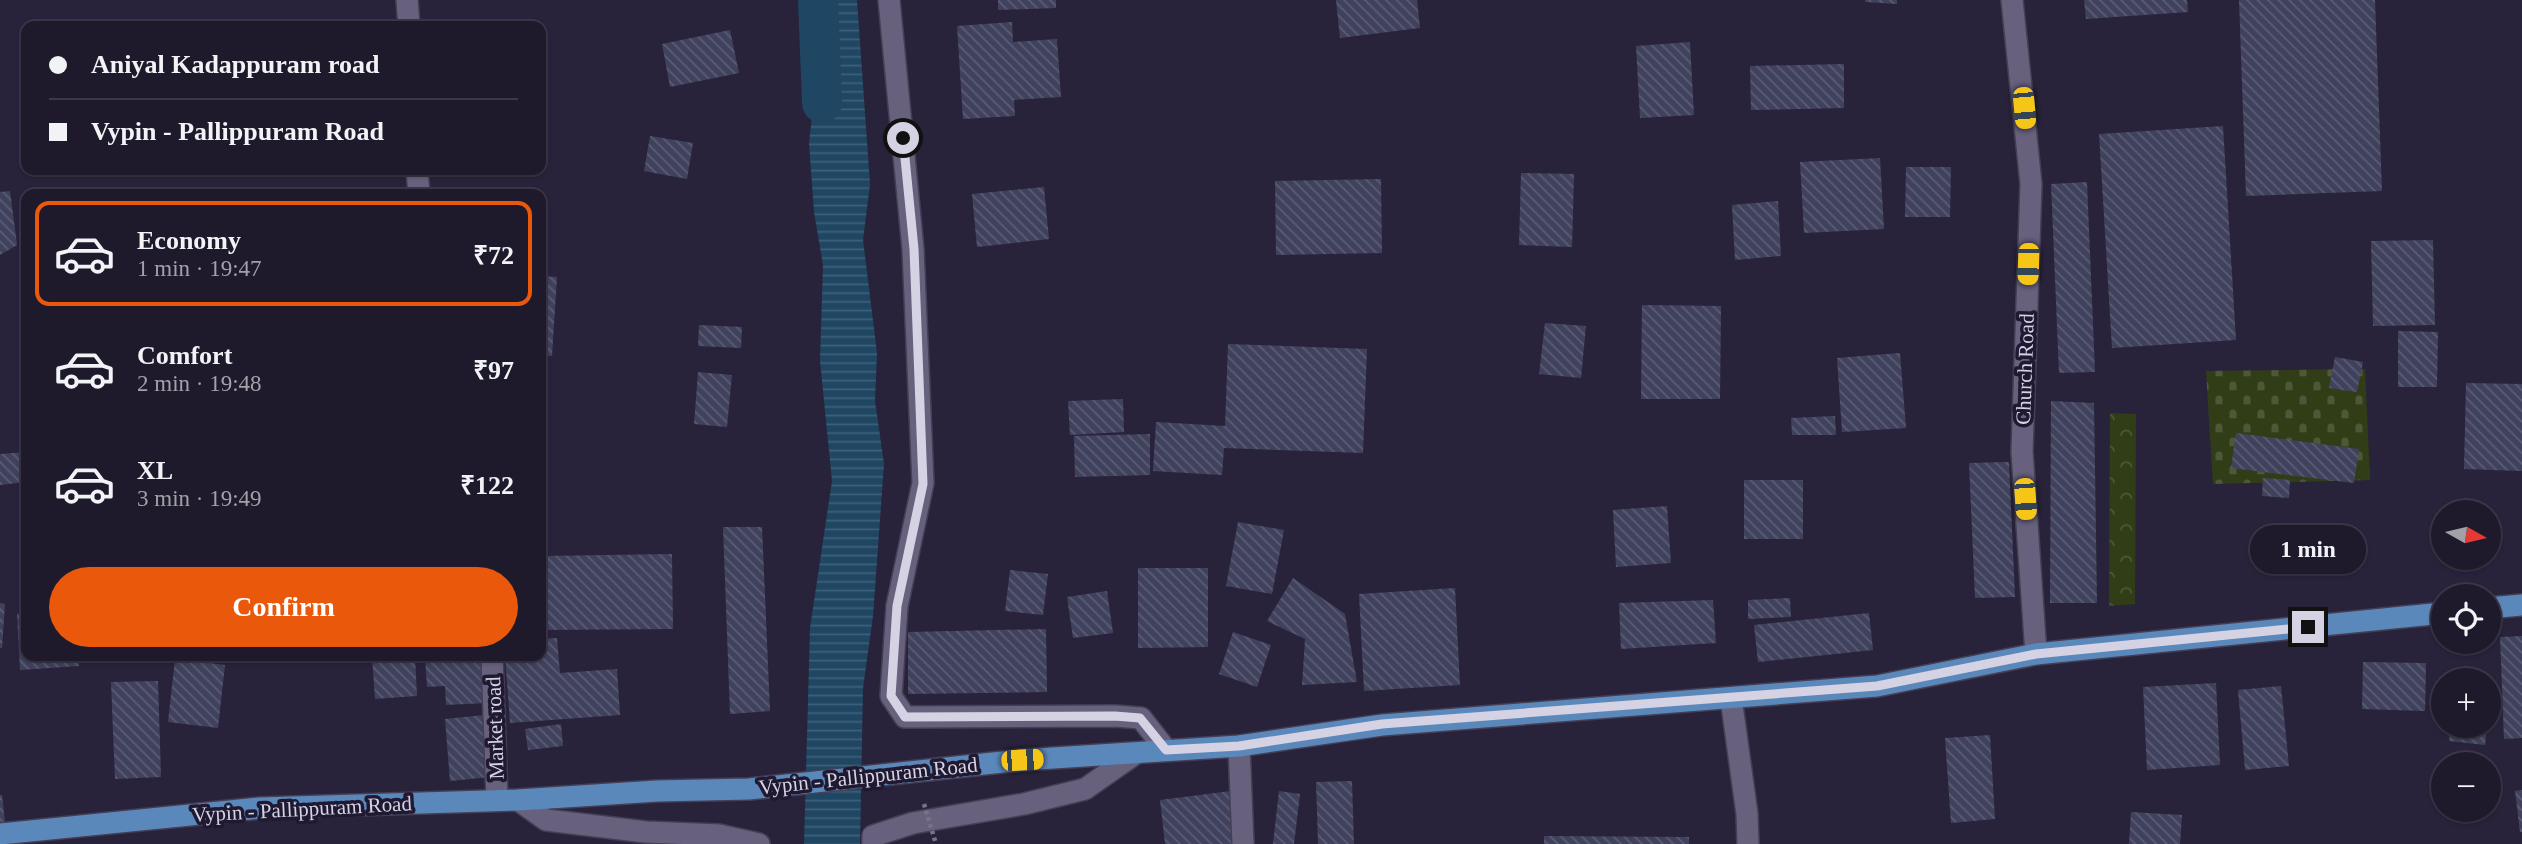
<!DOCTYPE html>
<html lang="en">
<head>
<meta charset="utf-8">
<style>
	:root { --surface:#1e1a2c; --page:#2b2738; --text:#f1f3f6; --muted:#a1a1a9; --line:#3c3848; --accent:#ea580c }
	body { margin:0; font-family:"Times New Roman",serif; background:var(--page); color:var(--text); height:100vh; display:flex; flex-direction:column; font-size:26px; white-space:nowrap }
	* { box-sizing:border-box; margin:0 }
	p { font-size:23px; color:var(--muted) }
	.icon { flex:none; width:38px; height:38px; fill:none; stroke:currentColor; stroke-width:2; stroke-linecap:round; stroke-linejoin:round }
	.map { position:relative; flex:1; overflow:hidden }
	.side { position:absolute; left:21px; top:189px; width:525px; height:472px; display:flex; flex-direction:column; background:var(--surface); border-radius:14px; box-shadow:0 2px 5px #0004,0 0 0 2px var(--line) }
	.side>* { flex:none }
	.top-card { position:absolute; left:21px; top:21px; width:525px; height:154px; border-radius:14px; box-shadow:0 2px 5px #0004,0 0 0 2px var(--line); display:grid; align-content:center; height:154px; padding:0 28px; background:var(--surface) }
	.needle { width:46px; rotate:98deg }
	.buttons { position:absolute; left:2431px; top:500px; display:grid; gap:14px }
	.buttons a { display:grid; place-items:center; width:70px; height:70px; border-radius:50%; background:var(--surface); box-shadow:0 2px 5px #0004,0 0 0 2px var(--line); font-size:35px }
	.end { position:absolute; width:32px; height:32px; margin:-16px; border:9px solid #d5d3e3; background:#111; box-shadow:0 0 0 4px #111 }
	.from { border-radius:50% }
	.bubble { position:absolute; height:49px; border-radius:24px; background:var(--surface); box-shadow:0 2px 5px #0004,0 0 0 2px var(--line); font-size:23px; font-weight:700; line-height:49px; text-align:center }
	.car { position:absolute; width:21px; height:42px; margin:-21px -10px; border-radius:9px; box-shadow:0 0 5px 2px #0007; background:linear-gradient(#f5c518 24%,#345 0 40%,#f5c518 0 76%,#345 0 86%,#f5c518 0) }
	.top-card b { display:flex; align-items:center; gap:24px; height:66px; font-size:26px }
	.top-card b+b { border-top:2px solid var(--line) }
	.top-card i { width:18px; height:18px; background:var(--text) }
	ul { padding:12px 0 0; list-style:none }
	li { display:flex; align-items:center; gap:21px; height:105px; margin:0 14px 10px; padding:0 14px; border:4px solid transparent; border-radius:14px }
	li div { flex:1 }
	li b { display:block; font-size:26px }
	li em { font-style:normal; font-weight:700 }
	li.active { border-color:var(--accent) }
	li>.icon { width:63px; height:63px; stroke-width:1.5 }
	.cta { display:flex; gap:14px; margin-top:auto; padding:14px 28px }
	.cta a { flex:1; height:80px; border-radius:42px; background:var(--accent); color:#fff; font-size:28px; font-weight:700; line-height:80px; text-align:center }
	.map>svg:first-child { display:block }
	.cemetery { fill:url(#cemetery-stones) }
	.park { fill:url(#park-crowns) }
	.water { fill:url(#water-rules) }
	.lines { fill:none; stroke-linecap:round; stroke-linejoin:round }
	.canal { stroke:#1f4662; stroke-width:40 }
	.building { fill:url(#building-back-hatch) }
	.minor-casing { stroke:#443f54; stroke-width:24 }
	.major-casing { stroke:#443f54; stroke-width:24 }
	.minor { stroke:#67617e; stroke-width:21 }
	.major { stroke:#5b88bb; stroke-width:21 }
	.path-bridge { stroke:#787488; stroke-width:4.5; stroke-dasharray:3.5 3.5; stroke-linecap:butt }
	.route { stroke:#d5d3e3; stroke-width:9 }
	.labels { text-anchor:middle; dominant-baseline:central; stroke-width:7; stroke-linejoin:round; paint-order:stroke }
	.street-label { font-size:21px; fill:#d5d3e3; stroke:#1f1931 }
</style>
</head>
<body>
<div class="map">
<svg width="2522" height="844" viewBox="0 0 2522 844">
	<defs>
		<pattern id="cemetery-stones" width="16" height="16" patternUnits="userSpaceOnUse" patternTransform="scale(1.75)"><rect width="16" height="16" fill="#313d17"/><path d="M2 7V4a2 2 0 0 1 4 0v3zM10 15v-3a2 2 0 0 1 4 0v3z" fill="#4e5839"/></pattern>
		<pattern id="park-crowns" width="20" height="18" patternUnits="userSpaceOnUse" patternTransform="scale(1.75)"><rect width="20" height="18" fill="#313d17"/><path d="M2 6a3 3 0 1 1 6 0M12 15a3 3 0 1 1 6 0" fill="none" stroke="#4e5839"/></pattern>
		<pattern id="water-rules" width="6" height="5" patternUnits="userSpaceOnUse" patternTransform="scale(1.75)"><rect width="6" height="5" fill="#1f4662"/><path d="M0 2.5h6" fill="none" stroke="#3f6078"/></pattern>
		<pattern id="building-back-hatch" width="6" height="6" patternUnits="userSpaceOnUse" patternTransform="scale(1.75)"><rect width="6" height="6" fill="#40425d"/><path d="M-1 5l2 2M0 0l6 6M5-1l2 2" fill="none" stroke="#5b5c74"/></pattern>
	</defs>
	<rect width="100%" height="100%" fill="#28233b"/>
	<path class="cemetery" d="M 2365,369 L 2370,480 L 2213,484 L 2206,371 Z"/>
	<path class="park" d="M 2110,413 L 2136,414 L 2135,604 L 2109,606 Z"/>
	<path class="water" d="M 810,0 L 857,0 L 870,184 L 863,240 L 877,353 L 875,401 L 884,464 L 873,616 L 863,688 L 860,844 L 804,844 L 810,628 L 832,481 L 820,361 L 823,265 L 814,212 L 809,143 L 823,18 Z"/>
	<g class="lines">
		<path class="canal" d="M 818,0 L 822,103"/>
	</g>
	<g class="building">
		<path d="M 998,0 L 1056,0 L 1056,8 L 998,10 Z"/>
		<path d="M 1336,0 L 1417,0 L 1420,28 L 1340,38 Z"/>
		<path d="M 1865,0 L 1897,0 L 1897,4 L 1865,2 Z"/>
		<path d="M 2084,0 L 2187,0 L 2188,12 L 2086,19 Z"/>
		<path d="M 2239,0 L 2375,0 L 2382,191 L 2246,196 Z"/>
		<path d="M 1012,22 L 1013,42 L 1057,39 L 1061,97 L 1014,100 L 1015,116 L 963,119 L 957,26 Z"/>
		<path d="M 730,30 L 739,73 L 670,87 L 662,44 Z"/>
		<path d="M 1690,42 L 1694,115 L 1640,118 L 1636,46 Z"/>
		<path d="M 1844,64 L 1844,108 L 1751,110 L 1750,66 Z"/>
		<path d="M 2223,126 L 2236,340 L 2112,348 L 2099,134 Z"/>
		<path d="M 650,136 L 693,143 L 687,179 L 644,171 Z"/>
		<path d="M 1880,158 L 1884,229 L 1804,233 L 1800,162 Z"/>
		<path d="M 1906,167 L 1951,167 L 1950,217 L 1905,217 Z"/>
		<path d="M 1521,173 L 1574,174 L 1572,247 L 1519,245 Z"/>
		<path d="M 1381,179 L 1382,253 L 1276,255 L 1275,181 Z"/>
		<path d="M 2087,182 L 2095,372 L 2059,373 L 2051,184 Z"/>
		<path d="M 1044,187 L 1049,239 L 977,247 L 972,194 Z"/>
		<path d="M 10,191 L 17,245 L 0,255 L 0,192 Z"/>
		<path d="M 1778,201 L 1781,256 L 1735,260 L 1732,205 Z"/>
		<path d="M 2433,240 L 2435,325 L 2373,326 L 2371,241 Z"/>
		<path d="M 541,276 L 557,277 L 552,356 L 541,355 Z"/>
		<path d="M 1642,305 L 1721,306 L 1720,399 L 1641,399 Z"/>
		<path d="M 1545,323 L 1586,326 L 1581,378 L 1539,374 Z"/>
		<path d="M 699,325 L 742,327 L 741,348 L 698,346 Z"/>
		<path d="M 2398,331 L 2438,332 L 2437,387 L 2398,387 Z"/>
		<path d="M 1228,344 L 1367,349 L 1363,453 L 1224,448 L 1222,475 L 1153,471 L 1156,422 L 1225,426 Z"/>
		<path d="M 1900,353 L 1906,428 L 1842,432 L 1837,358 Z"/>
		<path d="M 2335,357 L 2363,362 L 2357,392 L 2329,388 Z"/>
		<path d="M 698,372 L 732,375 L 727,427 L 694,424 Z"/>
		<path d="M 2466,383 L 2522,384 L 2522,471 L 2464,469 Z"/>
		<path d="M 1123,399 L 1124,432 L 1070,435 L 1068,401 Z"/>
		<path d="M 2051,401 L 2094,403 L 2097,603 L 2050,603 Z"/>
		<path d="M 1835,416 L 1836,435 L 1792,435 L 1791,418 Z"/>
		<path d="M 2236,433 L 2359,449 L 2354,483 L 2231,468 Z"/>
		<path d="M 1150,434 L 1150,475 L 1075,477 L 1074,436 Z"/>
		<path d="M 26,452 L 26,482 L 0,485 L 0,454 Z"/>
		<path d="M 2009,462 L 2015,597 L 1975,598 L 1969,463 Z"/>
		<path d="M 2263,478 L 2290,480 L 2289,498 L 2262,496 Z"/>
		<rect x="1744" y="480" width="59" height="59"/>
		<path d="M 1667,506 L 1671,563 L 1616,567 L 1613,510 Z"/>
		<path d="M 1238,522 L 1284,530 L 1272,594 L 1226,586 Z"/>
		<path d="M 723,527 L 762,527 L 770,711 L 730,714 Z"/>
		<path d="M 672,554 L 673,629 L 541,630 L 541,556 Z"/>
		<path d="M 1138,568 L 1208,568 L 1208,647 L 1138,648 Z"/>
		<path d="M 1010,570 L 1048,574 L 1043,615 L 1005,611 Z"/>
		<path d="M 1293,578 L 1345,614 L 1357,682 L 1302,685 L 1305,639 L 1267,621 Z"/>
		<path d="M 1455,588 L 1460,685 L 1364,691 L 1359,594 Z"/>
		<path d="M 1107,591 L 1113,633 L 1073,638 L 1067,597 Z"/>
		<path d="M 1790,598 L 1791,617 L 1748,619 L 1748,600 Z"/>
		<path d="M 1713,600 L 1716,643 L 1621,649 L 1619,603 Z"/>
		<path d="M 0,603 L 5,604 L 2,648 L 0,648 Z"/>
		<path d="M 26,613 L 26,656 L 78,656 L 79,666 L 20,670 L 17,614 Z"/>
		<path d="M 1869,613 L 1873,650 L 1758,662 L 1754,625 Z"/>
		<path d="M 1046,629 L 1047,692 L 908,694 L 908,632 Z"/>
		<path d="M 1233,632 L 1271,645 L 1257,687 L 1219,674 Z"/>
		<path d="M 2522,636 L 2522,738 L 2504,739 L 2500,637 Z"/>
		<path d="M 557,638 L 560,673 L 617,669 L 620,715 L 510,723 L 505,656 L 541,656 L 541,639 Z"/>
		<path d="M 372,656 L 415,656 L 417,696 L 375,699 Z"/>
		<path d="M 425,656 L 483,656 L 487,703 L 446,705 L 445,686 L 427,687 Z"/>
		<path d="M 175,659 L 225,665 L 218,728 L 168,722 Z"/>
		<path d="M 2363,662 L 2426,663 L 2425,711 L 2362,709 Z"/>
		<path d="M 158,681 L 161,777 L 115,779 L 111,682 Z"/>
		<path d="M 2216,683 L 2220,765 L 2147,770 L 2143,687 Z"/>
		<path d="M 2281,686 L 2289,766 L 2245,770 L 2238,690 Z"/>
		<path d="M 484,715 L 490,777 L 450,781 L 445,719 Z"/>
		<path d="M 561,724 L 563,746 L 528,750 L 525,729 Z"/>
		<path d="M 2451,726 L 2487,726 L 2485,745 L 2449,741 Z"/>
		<path d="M 1990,735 L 1995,819 L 1951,823 L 1945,738 Z"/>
		<path d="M 1352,781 L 1354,844 L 1318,844 L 1316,782 Z"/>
		<path d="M 2522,790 L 2522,832 L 2520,832 L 2515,791 Z"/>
		<path d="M 1231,791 L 1237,844 L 1165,844 L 1160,800 Z"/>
		<path d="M 1279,791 L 1300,794 L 1294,844 L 1273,844 Z"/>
		<path d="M 0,795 L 2,795 L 5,823 L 0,824 Z"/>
		<path d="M 2131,812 L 2182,815 L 2180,844 L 2129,844 Z"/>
		<path d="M 1544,836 L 1689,837 L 1689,844 L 1544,844 Z"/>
	</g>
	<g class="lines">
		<defs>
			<g id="minor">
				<path d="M 407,0 L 409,26"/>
				<path d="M 889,0 L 913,249 L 923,483 L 897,606 L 891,696 L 905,717 L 1115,716 L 1141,718 L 1166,750"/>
				<path d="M 2012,0 L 2031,184 L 2022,452 L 2036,654"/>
				<path d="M 417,170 L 419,194"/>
				<path d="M 492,656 L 497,800"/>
				<path d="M 1731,698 L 1747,814 L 1748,844"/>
				<path d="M 1239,746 L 1243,844"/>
				<path d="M 518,800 L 546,820 L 646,832 L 719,835 L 759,844"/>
				<path d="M 873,844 L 873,836 L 913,823 L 1024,804 L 1085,789 L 1135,754"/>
			</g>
			<g id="major">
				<path d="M 2488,608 L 2522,605"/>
				<path d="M 0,834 L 260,808 L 518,800 L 657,791 L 749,789 L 1022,760 L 1239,746 L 1382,725 L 1877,686 L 2036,654 L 2443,613"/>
			</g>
		</defs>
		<use href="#minor" class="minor-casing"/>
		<use href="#major" class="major-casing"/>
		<use href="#minor" class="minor"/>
		<use href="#major" class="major"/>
		<path class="path-bridge" d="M 924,804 L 936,844"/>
	</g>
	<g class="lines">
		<path class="route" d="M 903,138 L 914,249 L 923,484 L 897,606 L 891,696 L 905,717 L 1115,716 L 1140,718 L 1166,750 L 1239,746 L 1382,724 L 1877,686 L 2036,654 L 2308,627"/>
	</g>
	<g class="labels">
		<g class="street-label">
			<text transform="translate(2025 369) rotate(-88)">Church Road</text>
			<text transform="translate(495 728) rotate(-92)">Market road</text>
			<text transform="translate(868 776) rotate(-6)">Vypin - Pallippuram Road</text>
			<text transform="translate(302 809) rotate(-3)">Vypin - Pallippuram Road</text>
		</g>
	</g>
</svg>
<div class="buttons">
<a><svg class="needle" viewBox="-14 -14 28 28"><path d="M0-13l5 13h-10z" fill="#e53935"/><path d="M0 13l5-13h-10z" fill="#a1a1a9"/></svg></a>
<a><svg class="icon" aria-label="locate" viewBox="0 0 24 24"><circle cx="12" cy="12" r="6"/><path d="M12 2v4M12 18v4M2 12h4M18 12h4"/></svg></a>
<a>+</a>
<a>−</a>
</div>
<i class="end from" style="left:903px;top:138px"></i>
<i class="end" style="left:2308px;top:627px"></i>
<div class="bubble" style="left:2250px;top:525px;width:116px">1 min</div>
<i class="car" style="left:2024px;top:108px;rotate:175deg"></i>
<i class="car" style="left:2028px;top:264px;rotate:182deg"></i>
<i class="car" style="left:2025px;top:499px;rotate:176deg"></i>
<i class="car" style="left:1022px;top:760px;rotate:87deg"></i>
<div class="top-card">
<b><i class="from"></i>Aniyal Kadappuram road</b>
<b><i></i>Vypin - Pallippuram Road</b>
</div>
<section class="side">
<ul>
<li class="active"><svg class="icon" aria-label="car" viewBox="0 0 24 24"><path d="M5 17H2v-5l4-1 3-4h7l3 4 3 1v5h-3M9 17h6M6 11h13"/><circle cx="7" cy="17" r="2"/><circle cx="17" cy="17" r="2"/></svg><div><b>Economy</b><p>1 min · 19:47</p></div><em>₹72</em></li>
<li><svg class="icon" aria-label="car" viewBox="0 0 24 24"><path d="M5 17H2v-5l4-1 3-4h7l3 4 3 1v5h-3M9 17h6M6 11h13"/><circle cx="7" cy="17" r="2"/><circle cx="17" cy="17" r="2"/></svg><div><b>Comfort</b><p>2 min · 19:48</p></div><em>₹97</em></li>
<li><svg class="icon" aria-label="car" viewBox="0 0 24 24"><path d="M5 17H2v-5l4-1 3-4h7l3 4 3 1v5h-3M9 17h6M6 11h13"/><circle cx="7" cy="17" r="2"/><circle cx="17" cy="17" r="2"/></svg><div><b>XL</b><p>3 min · 19:49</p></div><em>₹122</em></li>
</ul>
<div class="cta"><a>Confirm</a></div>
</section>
</div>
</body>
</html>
